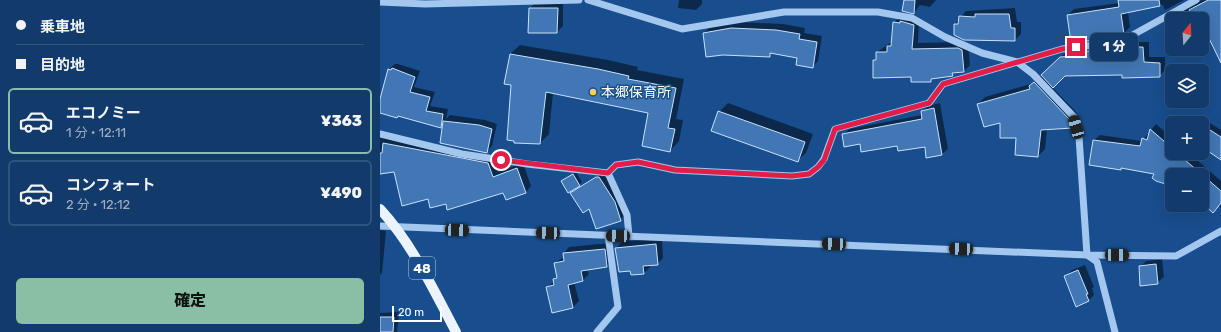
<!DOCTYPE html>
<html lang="ja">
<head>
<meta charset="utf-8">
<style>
	:root { --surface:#123a6a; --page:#1b4170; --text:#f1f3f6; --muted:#9cadc1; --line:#31547e; --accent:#8abfa5 }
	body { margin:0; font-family:Rubik,"Noto Sans JP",sans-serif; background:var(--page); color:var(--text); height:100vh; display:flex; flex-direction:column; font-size:15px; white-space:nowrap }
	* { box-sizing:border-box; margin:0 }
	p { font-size:13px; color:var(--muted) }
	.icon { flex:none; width:22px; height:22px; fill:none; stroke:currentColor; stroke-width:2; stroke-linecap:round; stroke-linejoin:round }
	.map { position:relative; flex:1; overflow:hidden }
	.panel { display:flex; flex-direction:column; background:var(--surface); width:380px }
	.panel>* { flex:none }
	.guide { display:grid; align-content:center; height:88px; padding:0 16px; background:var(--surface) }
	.needle { width:26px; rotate:18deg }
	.fabs { position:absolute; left:785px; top:12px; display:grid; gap:8px }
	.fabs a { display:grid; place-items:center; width:44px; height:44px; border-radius:6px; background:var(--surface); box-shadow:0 4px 16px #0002,0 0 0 1px var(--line); font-size:20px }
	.scale { position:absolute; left:12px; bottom:10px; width:50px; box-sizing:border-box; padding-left:4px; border:2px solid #fff; border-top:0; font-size:11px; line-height:14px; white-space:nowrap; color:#fff; -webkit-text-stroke:3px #184e8d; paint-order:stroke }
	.end { position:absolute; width:18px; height:18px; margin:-9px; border:5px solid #e11d48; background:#fff; box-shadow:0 0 0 2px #fff }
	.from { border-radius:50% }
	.bubble { position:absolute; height:28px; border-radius:6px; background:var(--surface); box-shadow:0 4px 16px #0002,0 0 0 1px var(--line); font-size:13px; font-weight:800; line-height:28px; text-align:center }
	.car { position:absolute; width:12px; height:24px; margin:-12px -6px; border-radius:5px; box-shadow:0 0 3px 1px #0007; background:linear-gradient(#222 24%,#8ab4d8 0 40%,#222 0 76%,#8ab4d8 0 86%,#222 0) }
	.guide b { display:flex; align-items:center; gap:14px; height:38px; font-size:15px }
	.guide b+b { border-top:1px solid var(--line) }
	.guide i { width:10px; height:10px; background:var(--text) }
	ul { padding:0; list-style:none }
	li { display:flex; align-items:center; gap:12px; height:66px; margin:0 8px 6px; padding:0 8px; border:2px solid var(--line); border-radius:6px }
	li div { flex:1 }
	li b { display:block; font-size:15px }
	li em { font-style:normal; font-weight:800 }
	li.current { border-color:var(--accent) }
	li>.icon { width:36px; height:36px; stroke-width:1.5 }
	.cta { display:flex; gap:8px; margin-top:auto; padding:8px 16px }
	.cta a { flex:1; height:46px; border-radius:6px; background:var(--accent); color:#111; font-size:16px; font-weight:800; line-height:46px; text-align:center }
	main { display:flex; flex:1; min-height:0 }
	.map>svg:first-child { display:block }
	.shadow { fill:#0007 }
	.building { fill:#4177b5; stroke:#c9e1fa }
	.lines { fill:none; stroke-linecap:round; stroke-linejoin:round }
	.minor { stroke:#a3c7ef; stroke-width:7 }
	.major { stroke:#ebf3ff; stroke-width:10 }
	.route { stroke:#e11d48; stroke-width:5 }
	.poi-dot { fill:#ffcd61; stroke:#184e8d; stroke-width:1.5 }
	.labels { text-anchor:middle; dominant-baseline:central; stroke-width:3; stroke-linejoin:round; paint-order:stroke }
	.shield { fill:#184e8d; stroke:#bacadd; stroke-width:1 }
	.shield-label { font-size:13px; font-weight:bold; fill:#fff }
	.poi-label { font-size:14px; fill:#fff; stroke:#184e8d; text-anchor:start }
</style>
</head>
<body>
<main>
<section class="panel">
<div class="guide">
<b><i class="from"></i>乗車地</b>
<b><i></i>目的地</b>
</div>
<ul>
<li class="current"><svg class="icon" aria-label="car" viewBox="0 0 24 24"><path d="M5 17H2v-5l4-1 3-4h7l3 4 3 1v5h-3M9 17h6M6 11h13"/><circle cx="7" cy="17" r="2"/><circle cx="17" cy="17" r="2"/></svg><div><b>エコノミー</b><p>1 分 · 12:11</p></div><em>¥363</em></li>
<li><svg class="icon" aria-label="car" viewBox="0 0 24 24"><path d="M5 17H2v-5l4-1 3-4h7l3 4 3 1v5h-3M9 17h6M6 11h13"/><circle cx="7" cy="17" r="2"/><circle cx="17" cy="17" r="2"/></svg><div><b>コンフォート</b><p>2 分 · 12:12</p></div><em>¥490</em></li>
</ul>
<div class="cta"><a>確定</a></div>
</section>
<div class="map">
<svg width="841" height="332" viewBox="0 0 841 332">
	<rect width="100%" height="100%" fill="#184e8d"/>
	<g class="shadow">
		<path d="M 299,0 L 322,0 L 322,4 L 316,10 L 298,8 Z"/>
		<path d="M 525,0 L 556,0 L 550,7 L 540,5 L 534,13 Z"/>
		<path d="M 739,0 L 804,0 L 785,10 L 783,5 L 748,12 L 750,27 L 744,33 L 688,15 L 694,9 L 740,3 Z"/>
		<path d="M 822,0 L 841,0 L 841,47 L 824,27 L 822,28 L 822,19 L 792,19 L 792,25 L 790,21 L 796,15 Z"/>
		<path d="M 156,2 L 183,3 L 183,26 L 177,32 L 150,8 Z"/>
		<path d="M 635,8 L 637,22 L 641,22 L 641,34 L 635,40 L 575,24 L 586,11 Z"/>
		<path d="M 520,17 L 539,19 L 538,43 L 584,42 L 588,44 L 590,65 L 584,71 L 553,78 L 551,81 L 532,76 L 494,60 L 497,57 L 497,52 L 513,41 L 514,23 Z"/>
		<path d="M 358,22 L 403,24 L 425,28 L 424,33 L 442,36 L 438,61 L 432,67 L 418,57 L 392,53 L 389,56 L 324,33 L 330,27 Z"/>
		<path d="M 752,39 L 752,42 L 769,42 L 769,57 L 785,57 L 785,70 L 779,76 L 743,74 L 685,75 L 672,87 L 696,112 L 698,120 L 691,127 L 667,128 L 665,149 L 658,156 L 621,121 L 598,104 L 605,97 L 654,83 L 687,51 L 696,51 L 700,47 Z"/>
		<path d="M 140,45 L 228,60 L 258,67 L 257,70 L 304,79 L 296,119 L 303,120 L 299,141 L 290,151 L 269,113 L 173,93 L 169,134 L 160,143 L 132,85 L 125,83 L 130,54 Z"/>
		<path d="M 15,64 L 18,64 L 40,71 L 34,87 L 55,92 L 50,106 L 68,109 L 66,119 L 70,115 L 105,120 L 117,124 L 112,146 L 106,152 L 64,124 L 60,127 L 19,115 L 0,112 L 0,102 L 9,69 Z"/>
		<path d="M 348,103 L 433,134 L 426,153 L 417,161 L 339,112 Z"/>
		<path d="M 560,103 L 568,149 L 562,154 L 547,156 L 546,146 L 480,143 L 463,135 L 469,129 L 542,115 L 542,111 L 548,106 Z"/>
		<path d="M 820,117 L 841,130 L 841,158 L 822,146 L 822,123 L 815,123 Z"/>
		<path d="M 776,124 L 792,138 L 792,153 L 809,153 L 841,181 L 841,208 L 839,205 L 822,202 L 822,175 L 792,175 L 792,185 L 775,174 L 742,167 L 740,169 L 714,140 L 720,135 L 762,141 Z"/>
		<path d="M 0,137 L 114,158 L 118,172 L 143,163 L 151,186 L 146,192 L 126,199 L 124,192 L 67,203 L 49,198 L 15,171 L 0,173 Z"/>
		<path d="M 196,172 L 202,182 L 199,185 L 182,181 Z"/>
		<path d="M 224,172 L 245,215 L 240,220 L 209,208 L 192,194 L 197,188 Z"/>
		<path d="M 0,230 L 6,231 L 2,273 L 0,275 Z"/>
		<path d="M 282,238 L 283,258 L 277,264 L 270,264 L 270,267 L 264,273 L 236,248 L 242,242 Z"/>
		<path d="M 230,243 L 233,260 L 227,266 L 207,269 L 209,274 L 203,280 L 194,282 L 199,301 L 193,307 L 172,312 L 167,288 L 174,281 L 174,279 L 178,275 L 175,263 L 184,257 L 184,253 L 189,247 Z"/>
		<path d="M 782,259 L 784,277 L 777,283 L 760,267 L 766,261 Z"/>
		<path d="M 705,265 L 714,287 L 712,288 L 714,295 L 708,301 L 686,276 L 692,270 Z"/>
		<path d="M 19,312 L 17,332 L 0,332 L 0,313 Z"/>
	</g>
	<g class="building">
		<path d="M 524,0 L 535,0 L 534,14 L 522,11 Z"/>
		<path d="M 738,0 L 779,0 L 780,6 L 741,14 L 744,34 L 738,37 L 691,43 L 687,15 L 739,7 Z"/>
		<path d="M 828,0 L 841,0 L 841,63 L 822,24 L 822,19 L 813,19 L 809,10 Z"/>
		<path d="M 149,8 L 178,8 L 177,33 L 148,33 Z"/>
		<path d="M 595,14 L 629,14 L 631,28 L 635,28 L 635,41 L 584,40 L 574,35 L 574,24 L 578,24 L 579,16 L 595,17 Z"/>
		<path d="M 520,21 L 534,25 L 532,49 L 578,48 L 582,50 L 584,72 L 572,73 L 573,76 L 551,79 L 551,82 L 531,82 L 531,77 L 493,78 L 493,60 L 496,60 L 496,52 L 507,52 L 507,46 L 511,46 L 513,22 L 520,23 Z"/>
		<path d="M 351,28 L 396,30 L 420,34 L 419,39 L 437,42 L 433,68 L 416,65 L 417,58 L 390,53 L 390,57 L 343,55 L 326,57 L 323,33 Z"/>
		<path d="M 746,44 L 746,47 L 763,47 L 764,62 L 780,63 L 780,77 L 742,78 L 742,75 L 685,76 L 673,88 L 661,75 L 680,57 L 693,56 L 693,53 L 741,47 Z"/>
		<path d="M 130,54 L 218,69 L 249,76 L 248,79 L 296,88 L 288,128 L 295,129 L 290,152 L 262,146 L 268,113 L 166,92 L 160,144 L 134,143 L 134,141 L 127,140 L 131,85 L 124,84 Z"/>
		<path d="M 12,68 L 35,77 L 30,92 L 50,97 L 46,111 L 63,114 L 61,128 L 18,116 L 17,118 L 0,113 L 0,99 L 8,69 L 11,70 Z"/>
		<path d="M 654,82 L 690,120 L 692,128 L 661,130 L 658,157 L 635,155 L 636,138 L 620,138 L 620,123 L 604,127 L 597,104 L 650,89 L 649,86 Z"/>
		<path d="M 554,108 L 562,155 L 546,158 L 545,147 L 518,151 L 517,146 L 481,152 L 480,144 L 464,147 L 462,134 L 542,119 L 541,111 Z"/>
		<path d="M 338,111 L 425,142 L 418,162 L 331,131 Z"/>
		<path d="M 63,121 L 99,125 L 112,129 L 107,153 L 60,143 Z"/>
		<path d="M 822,125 L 841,137 L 841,160 L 822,147 Z"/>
		<path d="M 770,129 L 792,148 L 792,153 L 797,153 L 841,191 L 841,203 L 833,213 L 822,203 L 822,175 L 792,175 L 792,186 L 776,181 L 772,178 L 774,174 L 741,168 L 741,170 L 709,165 L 713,140 L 760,146 L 762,138 L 767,140 Z"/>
		<path d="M 3,143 L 108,163 L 113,177 L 137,168 L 146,193 L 126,200 L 123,193 L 67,210 L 66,204 L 50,208 L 48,199 L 22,206 L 14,172 L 0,174 L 0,153 L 2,153 Z"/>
		<path d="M 193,174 L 200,186 L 188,193 L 181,181 Z"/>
		<path d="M 216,177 L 219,177 L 235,202 L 241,221 L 216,229 L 209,209 L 203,213 L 190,193 Z"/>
		<path d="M 276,244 L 278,265 L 263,266 L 264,274 L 251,275 L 250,271 L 239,272 L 235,248 Z"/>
		<path d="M 225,249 L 227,267 L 201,271 L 203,281 L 188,285 L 193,308 L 172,313 L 166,287 L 174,285 L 173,279 L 177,278 L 174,263 L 184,261 L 183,253 Z"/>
		<path d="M 776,264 L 778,284 L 760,286 L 759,266 Z"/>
		<path d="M 698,270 L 708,294 L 706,294 L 709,301 L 696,307 L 684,276 Z"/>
		<path d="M 0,317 L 14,317 L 13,332 L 0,332 Z"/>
	</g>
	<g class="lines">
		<g class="minor">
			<path d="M 208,0 L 302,29 L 404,12 L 498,12 L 532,18 L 565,37 L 602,53 L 637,62 L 653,74 L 694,117 L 699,137 L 707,255 L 717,262 L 735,332"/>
			<path d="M 0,2 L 45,4 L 199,0"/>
			<path d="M 0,134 L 82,154 L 147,164 L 228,173"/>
			<path d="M 0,226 L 707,255 L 796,256 L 841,231"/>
			<path d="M 249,236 L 247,215 L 228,173 L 236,165 L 258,162 L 295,170 L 412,176 L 429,174 L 438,167 L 444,159 L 455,129 L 549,103 L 563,84 L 682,49 L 740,42 L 816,0"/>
			<path d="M 217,332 L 238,307 L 228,235"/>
		</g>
		<path class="major" d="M 0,209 C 33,245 53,289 76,332"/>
	</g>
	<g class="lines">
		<path class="route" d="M 121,160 L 228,173 L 236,165 L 258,162 L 295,170 L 412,176 L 429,174 L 438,167 L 444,160 L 455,129 L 549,103 L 563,84 L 682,49 L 696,47"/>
	</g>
	<circle class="poi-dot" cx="213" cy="92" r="4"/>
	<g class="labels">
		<rect class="shield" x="29" y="257" width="26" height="22" rx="3"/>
		<g class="shield-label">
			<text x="42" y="268">48</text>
		</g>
		<g class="poi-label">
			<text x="221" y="92">本郷保育所</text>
		</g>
	</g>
</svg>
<div class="fabs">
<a><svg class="needle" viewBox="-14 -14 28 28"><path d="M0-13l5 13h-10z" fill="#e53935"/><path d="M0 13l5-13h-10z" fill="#9cadc1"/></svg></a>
<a><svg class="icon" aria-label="layers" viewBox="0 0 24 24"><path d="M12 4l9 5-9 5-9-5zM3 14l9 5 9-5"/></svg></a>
<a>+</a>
<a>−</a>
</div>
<div class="scale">20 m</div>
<i class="end from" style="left:121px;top:160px"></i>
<i class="end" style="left:696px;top:47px"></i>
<div class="bubble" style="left:710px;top:33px;width:48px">1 分</div>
<i class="car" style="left:696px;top:127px;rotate:344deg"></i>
<i class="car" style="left:77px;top:230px;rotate:92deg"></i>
<i class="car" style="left:168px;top:233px;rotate:272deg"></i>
<i class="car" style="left:238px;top:236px;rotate:272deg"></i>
<i class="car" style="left:454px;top:244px;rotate:272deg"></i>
<i class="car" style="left:581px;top:249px;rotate:272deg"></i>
<i class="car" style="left:737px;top:255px;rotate:91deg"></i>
</div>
</main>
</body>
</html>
